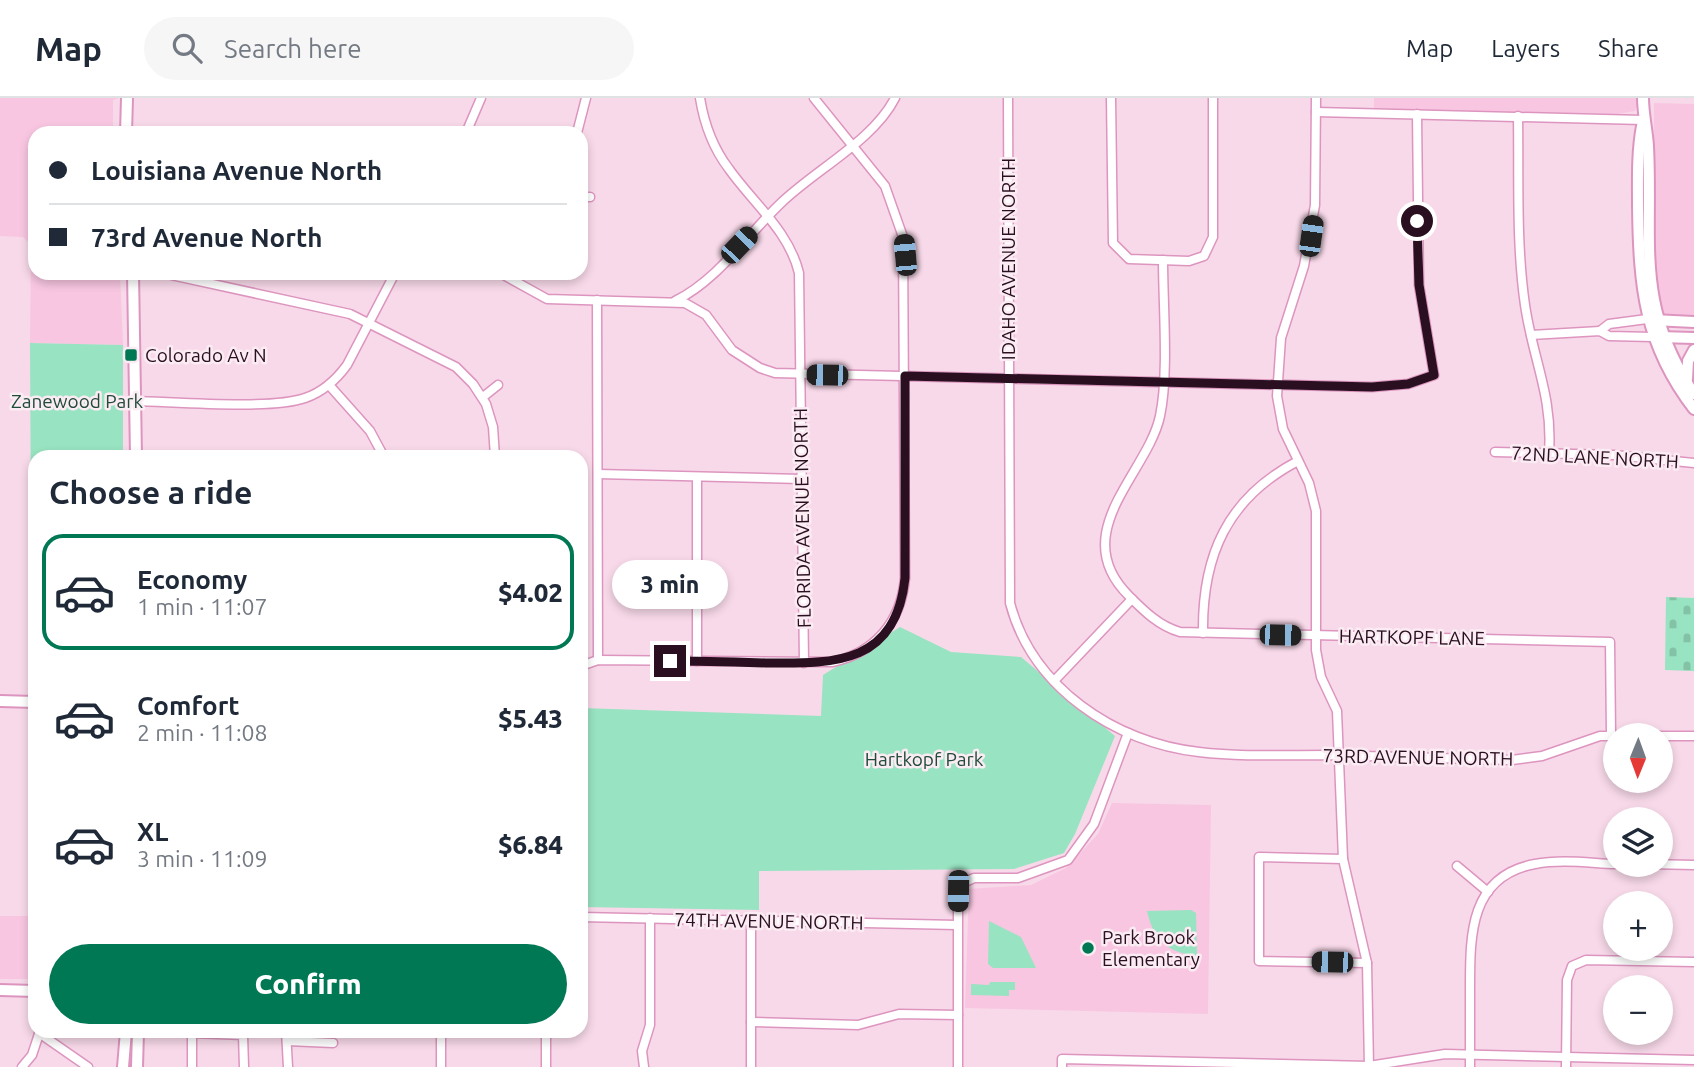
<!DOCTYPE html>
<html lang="en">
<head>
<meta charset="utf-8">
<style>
	:root { --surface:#fff; --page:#f6f6f7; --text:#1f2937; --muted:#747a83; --line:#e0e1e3; --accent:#007854 }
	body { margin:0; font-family:Ubuntu,sans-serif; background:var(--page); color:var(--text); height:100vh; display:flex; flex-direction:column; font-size:26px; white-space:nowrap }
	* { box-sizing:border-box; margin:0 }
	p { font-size:23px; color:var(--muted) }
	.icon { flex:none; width:38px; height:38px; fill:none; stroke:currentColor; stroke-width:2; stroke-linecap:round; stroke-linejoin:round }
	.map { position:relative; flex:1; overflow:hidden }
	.details { position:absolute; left:28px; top:352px; width:560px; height:588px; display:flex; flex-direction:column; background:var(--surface); border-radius:21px; box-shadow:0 4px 10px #0003 }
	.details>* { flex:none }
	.guide { position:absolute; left:28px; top:28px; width:560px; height:154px; border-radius:21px; box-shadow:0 4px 10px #0003; display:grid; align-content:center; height:154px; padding:0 21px; background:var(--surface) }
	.needle { width:46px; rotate:181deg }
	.buttons { position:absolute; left:1603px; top:625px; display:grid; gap:14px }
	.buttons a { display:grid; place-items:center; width:70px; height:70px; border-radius:50%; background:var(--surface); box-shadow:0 4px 10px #0003; font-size:35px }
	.end { position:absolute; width:32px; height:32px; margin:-16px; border:9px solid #290f1f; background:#fff; box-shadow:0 0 0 4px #fff }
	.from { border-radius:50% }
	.bubble { position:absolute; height:49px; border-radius:24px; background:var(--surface); box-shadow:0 4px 10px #0003; font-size:23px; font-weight:800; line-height:49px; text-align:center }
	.car { position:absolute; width:21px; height:42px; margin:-21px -10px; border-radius:9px; box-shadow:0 0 5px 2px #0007; background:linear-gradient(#222 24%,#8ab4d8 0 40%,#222 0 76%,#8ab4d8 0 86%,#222 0) }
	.guide b { display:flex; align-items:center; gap:24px; height:66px; font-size:26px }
	.guide b+b { border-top:2px solid var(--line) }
	.guide i { width:18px; height:18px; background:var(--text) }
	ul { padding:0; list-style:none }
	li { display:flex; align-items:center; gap:21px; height:116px; margin:0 14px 10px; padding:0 7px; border:4px solid transparent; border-radius:21px }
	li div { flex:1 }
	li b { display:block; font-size:26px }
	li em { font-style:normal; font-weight:800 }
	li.active { border-color:var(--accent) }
	li>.icon { width:63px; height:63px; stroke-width:1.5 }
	h2 { padding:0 21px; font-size:32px; line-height:84px }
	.cta { display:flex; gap:14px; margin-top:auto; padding:14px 21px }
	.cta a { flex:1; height:80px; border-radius:42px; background:var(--accent); color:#fff; font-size:28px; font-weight:800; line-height:80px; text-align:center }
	header { display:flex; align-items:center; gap:42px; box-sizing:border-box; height:98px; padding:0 35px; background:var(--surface); border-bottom:2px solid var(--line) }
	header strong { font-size:33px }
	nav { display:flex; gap:38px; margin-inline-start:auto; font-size:24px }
	.search { width:490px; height:63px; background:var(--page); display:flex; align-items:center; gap:18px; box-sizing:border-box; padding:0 24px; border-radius:38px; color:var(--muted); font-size:26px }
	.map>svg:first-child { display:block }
	.built { fill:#f8c6e1 }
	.green { fill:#98e3c1 }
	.cemetery { fill:url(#cemetery-stones) }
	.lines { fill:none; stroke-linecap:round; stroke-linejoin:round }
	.minor-casing { stroke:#dd95bf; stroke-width:11 }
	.tertiary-casing { stroke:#dd95bf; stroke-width:14 }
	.minor { stroke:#fff; stroke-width:8 }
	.tertiary { stroke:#fff; stroke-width:10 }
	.route { stroke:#290f1f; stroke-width:9 }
	.poi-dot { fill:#007854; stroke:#fbebf3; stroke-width:2.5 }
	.labels { text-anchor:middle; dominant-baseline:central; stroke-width:5; stroke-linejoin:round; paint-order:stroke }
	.street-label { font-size:19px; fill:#290f1f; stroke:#fbebf3 }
	.poi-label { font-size:19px; fill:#290f1f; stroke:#fbebf3; text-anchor:start }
	.park-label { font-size:19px; fill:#1f4b39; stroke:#fbebf3 }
</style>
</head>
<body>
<header>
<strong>Map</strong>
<div class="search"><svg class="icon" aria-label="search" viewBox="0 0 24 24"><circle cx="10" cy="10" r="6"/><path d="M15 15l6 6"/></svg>Search here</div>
<nav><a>Map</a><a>Layers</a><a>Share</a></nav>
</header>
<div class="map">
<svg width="1694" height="969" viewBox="0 0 1694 969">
	<defs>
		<pattern id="cemetery-stones" width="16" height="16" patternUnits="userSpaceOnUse" patternTransform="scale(1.75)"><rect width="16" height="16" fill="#98e3c1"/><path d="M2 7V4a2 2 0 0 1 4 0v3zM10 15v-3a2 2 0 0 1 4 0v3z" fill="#83c2a5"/></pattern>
	</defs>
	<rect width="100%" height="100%" fill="#f8d9e9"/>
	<g class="built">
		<path d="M 0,0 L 119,0 L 113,2 L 113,35 L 35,35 L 35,175 L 120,175 L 123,247 L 30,245 L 31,147 L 23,139 L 0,138 Z"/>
		<path d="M 1374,0 L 1637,0 L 1637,8 L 1635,13 L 1617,16 L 1374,11 Z"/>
		<path d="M 1654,5 L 1694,6 L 1694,219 L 1665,217 L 1661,212 L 1654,176 Z"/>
		<path d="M 1112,705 L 1211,707 L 1208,916 L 965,910 L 969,791 L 1031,787 L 1066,770 L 1098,736 Z"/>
		<rect x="0" y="818" width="35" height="63"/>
	</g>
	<g class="green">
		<path d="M 30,245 L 123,247 L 123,359 L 35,359 L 35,435 L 31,435 Z"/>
		<path d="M 900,529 L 951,554 L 1021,559 L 1115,638 L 1075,736 L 1064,755 L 1014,771 L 759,773 L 759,812 L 581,809 L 581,610 L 821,618 L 823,577 Z"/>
		<path d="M 1191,812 L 1196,815 L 1197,858 C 1167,854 1154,843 1147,813 Z"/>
		<path d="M 989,823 L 1021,839 L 1036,870 L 993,870 L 988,866 Z"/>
		<path d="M 990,884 L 1015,884 L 1015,892 L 1009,892 L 1009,898 L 971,897 L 971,886 L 989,887 Z"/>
	</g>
	<path class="cemetery" d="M 1666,499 L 1694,500 L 1694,573 L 1665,572 Z"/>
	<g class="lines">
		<defs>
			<g id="minor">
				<path d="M 700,0 C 704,25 713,50 729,71 C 753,105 789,133 799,175 L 804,565"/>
				<path d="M 1008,0 L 1010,505 C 1032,589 1115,645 1199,654 C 1240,659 1284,657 1326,657 C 1388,659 1450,660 1512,662 L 1542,658 L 1600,638 L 1694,638"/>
				<path d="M 1111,0 L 1113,145 L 1129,161 L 1189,163 L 1204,158 L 1213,139 L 1213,0"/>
				<path d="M 1316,0 L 1315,107 L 1304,168 L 1281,240 L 1277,298 L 1283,331 L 1309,385 L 1316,413 L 1316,552 L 1321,579 L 1337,613 L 1343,761 L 1367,865 L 1369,969"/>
				<path d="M 1316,14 L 1643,22"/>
				<path d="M 1518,18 C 1519,81 1516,145 1525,207 C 1533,262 1553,298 1549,355"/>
				<path d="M 466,35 L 481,0"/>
				<path d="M 577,35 L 586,0"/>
				<path d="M 581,99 L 590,99"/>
				<path d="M 1163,162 C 1163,208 1169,276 1160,318 C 1148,375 1065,435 1129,498 C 1144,513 1159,528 1180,534 L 1610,544 L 1611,636"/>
				<path d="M 162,175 L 350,216 L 456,269 L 473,286 L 486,306 L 493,329 L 495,359"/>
				<path d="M 500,175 L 547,201 L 685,205 L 706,217 L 732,252 L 760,270 L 775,275 L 1372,289 L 1408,286 L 1434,277 L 1419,187 L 1417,16"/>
				<path d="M 597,202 L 598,562"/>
				<path d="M 675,203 C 718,182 747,137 781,105 C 815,72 874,42 895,0"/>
				<path d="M 1600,233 L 1609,226 L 1647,221"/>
				<path d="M 1531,237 L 1600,233 L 1609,238 L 1653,239"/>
				<path d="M 329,287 L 370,333 L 384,359"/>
				<path d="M 483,299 L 498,287"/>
				<path d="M 136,303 C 177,304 271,312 305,300 C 323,294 336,282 347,267 L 395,175"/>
				<path d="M 1495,354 L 1614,357 L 1694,365"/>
				<path d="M 598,376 L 801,381"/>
				<path d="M 697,379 L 697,563"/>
				<path d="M 1203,535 C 1202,458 1227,400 1298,363"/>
				<path d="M 581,568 L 598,562 L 832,564 C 875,555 901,524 905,480 L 903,139 L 885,88 L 814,0"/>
				<path d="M 1054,583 L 1132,501"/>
				<path d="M 1343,761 L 1259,759 L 1259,863 L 1367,865"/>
				<path d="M 1648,766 L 1694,767"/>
				<path d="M 1457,768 L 1488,794"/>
				<path d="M 581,819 L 957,827"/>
				<path d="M 751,924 L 858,927 L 899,916 L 958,917"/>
				<path d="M 286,933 L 288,969"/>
				<path d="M 39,935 L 88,969"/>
				<path d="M 193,935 L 243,937 L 244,969"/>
				<path d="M 287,943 L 333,945"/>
				<path d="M 22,969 L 32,957 L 40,933"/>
				<path d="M 192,969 L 192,933"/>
				<path d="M 441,969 L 441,933"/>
				<path d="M 546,969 L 546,933"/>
				<path d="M 644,969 L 642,953 L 650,927 L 650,820"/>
				<path d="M 751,969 L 751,823"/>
				<path d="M 958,969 L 958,793 L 963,785 L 974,780 L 1018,780 L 1068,762 L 1094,726 L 1128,635"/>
				<path d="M 1062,969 L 1062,961 L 1369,968 L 1445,956 L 1694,962"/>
				<path d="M 1470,969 C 1470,942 1470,916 1470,889 C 1470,836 1470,778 1535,766 C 1561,761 1589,765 1615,766"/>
				<path d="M 1566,969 L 1567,882 L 1572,868 L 1586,862 L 1694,864"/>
			</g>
			<g id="tertiary">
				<path d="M 1643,0 C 1643,16 1647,32 1648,48 C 1653,147 1634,205 1694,296"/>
				<path d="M 1642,28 C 1637,55 1638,81 1638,108 C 1639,188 1644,246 1694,311"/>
				<path d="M 126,35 L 127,0"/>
				<path d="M 133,175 L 136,359"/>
				<path d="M 1653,222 L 1694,224"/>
				<path d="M 1659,239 L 1694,240"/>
				<path d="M 1687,281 L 1688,263 L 1694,252"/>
				<path d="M 0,603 L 35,604"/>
				<path d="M 0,892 L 35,893"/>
				<path d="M 123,969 L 126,933"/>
				<path d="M 137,969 L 138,933"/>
			</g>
		</defs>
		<use href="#minor" class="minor-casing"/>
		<use href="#tertiary" class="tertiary-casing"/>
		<use href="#minor" class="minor"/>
		<use href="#tertiary" class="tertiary"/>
	</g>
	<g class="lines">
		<path class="route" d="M 670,563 C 703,563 735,564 768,565 C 837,566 896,565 905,480 L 905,278 L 1372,289 L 1408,286 L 1434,277 L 1419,187 L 1417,123"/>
	</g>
	<g class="poi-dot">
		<rect x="124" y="250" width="14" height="14" rx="3.5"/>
		<circle cx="1088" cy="850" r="7"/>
	</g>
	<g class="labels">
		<g class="street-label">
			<text transform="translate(1008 161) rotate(-90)">IDAHO AVENUE NORTH</text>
			<text transform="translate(1595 359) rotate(3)">72ND LANE NORTH</text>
			<text transform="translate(802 420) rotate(-91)">FLORIDA AVENUE NORTH</text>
			<text transform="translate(1412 539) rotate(1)">HARTKOPF LANE</text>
			<text transform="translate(1418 659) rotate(1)">73RD AVENUE NORTH</text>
			<text transform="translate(769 823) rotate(1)">74TH AVENUE NORTH</text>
		</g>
		<g class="poi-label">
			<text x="145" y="257">Colorado Av N</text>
			<text x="1102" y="839">Park Brook<tspan x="1102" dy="22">Elementary</tspan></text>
		</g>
		<g class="park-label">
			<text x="77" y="303">Zanewood Park</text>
			<text x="924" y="661">Hartkopf Park</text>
		</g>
	</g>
</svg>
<div class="buttons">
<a><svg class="needle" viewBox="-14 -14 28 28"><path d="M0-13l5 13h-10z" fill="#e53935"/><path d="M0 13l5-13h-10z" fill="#747a83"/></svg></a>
<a><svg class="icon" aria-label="layers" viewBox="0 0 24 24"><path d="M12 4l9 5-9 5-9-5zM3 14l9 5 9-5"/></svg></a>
<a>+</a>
<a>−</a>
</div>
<i class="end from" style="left:1417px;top:123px"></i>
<i class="end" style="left:670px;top:563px"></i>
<div class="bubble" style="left:612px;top:462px;width:116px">3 min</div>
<i class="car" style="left:1311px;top:138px;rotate:8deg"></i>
<i class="car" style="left:739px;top:147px;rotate:44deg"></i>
<i class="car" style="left:905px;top:157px;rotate:355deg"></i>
<i class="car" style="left:827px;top:277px;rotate:271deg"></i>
<i class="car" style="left:1280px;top:537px;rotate:91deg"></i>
<i class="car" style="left:958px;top:793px;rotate:181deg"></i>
<i class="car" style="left:1332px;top:864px;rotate:271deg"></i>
<div class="guide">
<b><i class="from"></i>Louisiana Avenue North</b>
<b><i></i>73rd Avenue North</b>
</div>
<section class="details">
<h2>Choose a ride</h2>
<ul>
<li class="active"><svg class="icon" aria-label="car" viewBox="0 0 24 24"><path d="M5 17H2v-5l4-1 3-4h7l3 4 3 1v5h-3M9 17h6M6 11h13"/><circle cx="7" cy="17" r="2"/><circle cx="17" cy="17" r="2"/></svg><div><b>Economy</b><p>1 min · 11:07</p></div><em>$4.02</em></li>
<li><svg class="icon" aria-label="car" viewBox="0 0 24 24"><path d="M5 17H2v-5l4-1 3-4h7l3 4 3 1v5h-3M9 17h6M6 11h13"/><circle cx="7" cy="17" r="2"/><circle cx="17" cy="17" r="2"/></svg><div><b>Comfort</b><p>2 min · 11:08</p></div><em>$5.43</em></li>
<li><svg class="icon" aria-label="car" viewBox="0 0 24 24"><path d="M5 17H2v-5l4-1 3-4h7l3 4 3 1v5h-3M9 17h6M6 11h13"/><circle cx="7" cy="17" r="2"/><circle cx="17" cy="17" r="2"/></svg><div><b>XL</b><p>3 min · 11:09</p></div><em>$6.84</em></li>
</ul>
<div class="cta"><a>Confirm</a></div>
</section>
</div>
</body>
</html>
